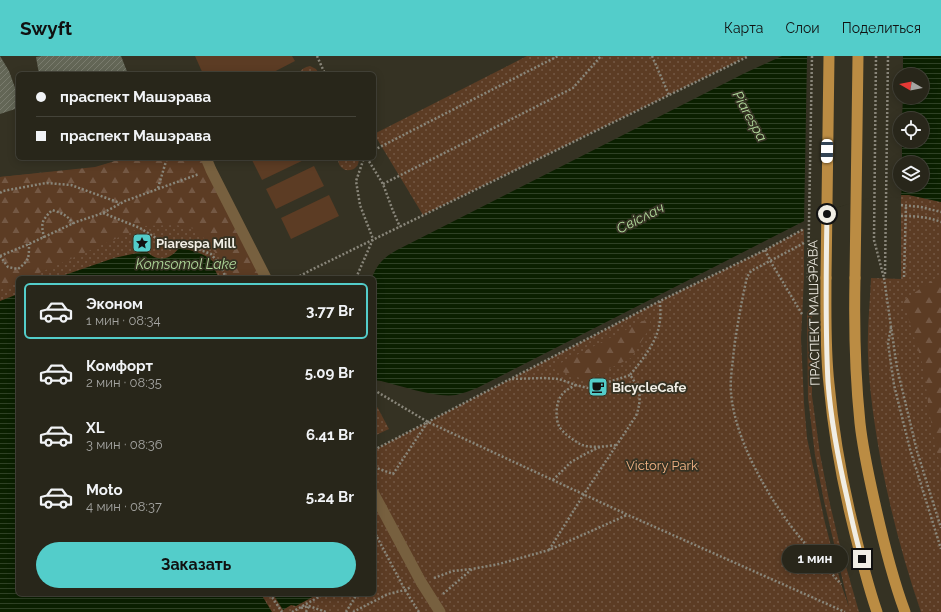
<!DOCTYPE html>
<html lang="ru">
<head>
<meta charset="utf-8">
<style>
	:root { --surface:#28261a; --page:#302e23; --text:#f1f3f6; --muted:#a5a5a2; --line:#444339; --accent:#53cdca }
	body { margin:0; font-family:Raleway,sans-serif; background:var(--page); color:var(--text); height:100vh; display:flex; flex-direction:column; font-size:15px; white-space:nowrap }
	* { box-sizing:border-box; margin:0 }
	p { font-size:13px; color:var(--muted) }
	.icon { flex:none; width:22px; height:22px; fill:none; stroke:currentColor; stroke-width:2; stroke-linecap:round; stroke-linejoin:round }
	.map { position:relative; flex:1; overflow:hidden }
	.panel { position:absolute; left:16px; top:220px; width:360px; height:320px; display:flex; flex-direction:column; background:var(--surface); border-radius:6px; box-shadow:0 2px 10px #0003,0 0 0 1px var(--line) }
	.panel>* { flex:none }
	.banner { position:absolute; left:16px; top:16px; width:360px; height:88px; border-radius:6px; box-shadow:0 2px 10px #0003,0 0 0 1px var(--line); display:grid; align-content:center; height:88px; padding:0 20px; background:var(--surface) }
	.needle { width:26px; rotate:279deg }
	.tools { position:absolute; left:893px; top:12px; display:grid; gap:8px }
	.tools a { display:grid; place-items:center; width:36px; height:36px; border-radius:50%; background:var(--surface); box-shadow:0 2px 10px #0003,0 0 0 1px var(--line); font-size:20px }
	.end { position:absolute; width:18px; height:18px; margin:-9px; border:5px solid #f1eee5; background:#111; box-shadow:0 0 0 2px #111 }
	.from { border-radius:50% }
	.bubble { position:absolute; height:28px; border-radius:14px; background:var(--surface); box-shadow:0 2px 10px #0003,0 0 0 1px var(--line); font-size:13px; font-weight:700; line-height:28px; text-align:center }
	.car { position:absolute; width:12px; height:24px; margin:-12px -6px; border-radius:5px; box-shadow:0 0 3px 1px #0007; background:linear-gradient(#fff 24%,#345 0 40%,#fff 0 76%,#345 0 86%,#fff 0) }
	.banner b { display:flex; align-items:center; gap:14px; height:38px; font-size:15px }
	.banner b+b { border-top:1px solid var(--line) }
	.banner i { width:10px; height:10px; background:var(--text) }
	ul { padding:7px 0 0; list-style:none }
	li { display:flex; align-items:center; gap:12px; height:56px; margin:0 8px 6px; padding:0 12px; border:2px solid transparent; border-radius:6px }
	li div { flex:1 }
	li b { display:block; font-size:15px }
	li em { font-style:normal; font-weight:700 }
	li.current { border-color:var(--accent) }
	li>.icon { width:36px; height:36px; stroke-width:1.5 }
	.button { display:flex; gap:8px; margin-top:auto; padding:8px 20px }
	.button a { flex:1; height:46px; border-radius:24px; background:var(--accent); color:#111; font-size:16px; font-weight:700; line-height:46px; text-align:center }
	header { display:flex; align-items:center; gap:24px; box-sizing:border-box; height:56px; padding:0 20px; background:var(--accent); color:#111 }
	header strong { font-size:19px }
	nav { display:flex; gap:22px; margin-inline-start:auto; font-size:14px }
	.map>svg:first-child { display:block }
	.grass { fill:url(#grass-dots) }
	.forest { fill:url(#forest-firs) }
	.garden { fill:#5c3c24 }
	.water { fill:url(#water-rules); fill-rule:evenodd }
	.pier { fill:#353223 }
	.building { fill:url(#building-hatch) }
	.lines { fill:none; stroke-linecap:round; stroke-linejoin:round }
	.path { stroke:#89867a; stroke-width:2.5; stroke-dasharray:2 2; stroke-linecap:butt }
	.pedestrian { stroke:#77603f; stroke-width:11 }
	.primary { stroke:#bb8c43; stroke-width:11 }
	.path-bridge { stroke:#89867a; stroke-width:2.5; stroke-dasharray:2 2; stroke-linecap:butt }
	.primary-bridge { stroke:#bb8c43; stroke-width:11 }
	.route { stroke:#f1eee5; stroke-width:5 }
	.labels { text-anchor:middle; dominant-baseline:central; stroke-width:3.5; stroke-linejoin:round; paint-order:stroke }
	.poi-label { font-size:13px; font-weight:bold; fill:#f1eee5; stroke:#353223; text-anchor:start }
	.street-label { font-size:13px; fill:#f1eee5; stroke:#353223 }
	.park-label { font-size:13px; fill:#f2b385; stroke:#353223 }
	.water-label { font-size:14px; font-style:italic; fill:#b0d99a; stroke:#353223 }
</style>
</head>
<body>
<header>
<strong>Swyft</strong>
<nav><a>Карта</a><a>Слои</a><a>Поделиться</a></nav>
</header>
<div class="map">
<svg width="941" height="556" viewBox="0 0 941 556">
	<defs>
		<pattern id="grass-dots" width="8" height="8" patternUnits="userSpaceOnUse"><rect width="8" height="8" fill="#5c3c24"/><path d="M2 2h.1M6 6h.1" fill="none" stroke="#745844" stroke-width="1.8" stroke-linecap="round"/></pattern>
		<pattern id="forest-firs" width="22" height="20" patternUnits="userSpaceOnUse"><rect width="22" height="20" fill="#5c3c24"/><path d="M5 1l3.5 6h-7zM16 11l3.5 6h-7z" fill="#745844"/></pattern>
		<pattern id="water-rules" width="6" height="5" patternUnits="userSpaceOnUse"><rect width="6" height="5" fill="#0b2000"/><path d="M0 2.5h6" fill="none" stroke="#2f4125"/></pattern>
		<pattern id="building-hatch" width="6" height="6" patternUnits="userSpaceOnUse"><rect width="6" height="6" fill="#636656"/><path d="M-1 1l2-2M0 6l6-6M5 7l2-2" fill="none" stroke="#7a7c6e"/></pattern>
	</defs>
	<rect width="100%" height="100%" fill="#353223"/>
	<g class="grass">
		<path d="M 527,0 L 748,0 L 423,159 L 374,78 Z"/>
		<path d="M 310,10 L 316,13 L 319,18 L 299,18 C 301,13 305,11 310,10 Z"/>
		<path d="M 124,102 L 204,102 L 266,222 L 18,222 L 18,538 L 374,538 L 374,394 L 660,245 L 765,194 L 804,173 L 804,222 L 801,282 L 804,347 L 807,382 L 825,467 L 841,528 L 849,551 L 824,445 L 815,399 L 808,342 L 807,257 L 812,251 L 812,340 L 820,398 L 829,444 L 839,486 L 859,556 L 0,556 L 0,121 L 95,112 Z"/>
		<path d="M 338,102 L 359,102 C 359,111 354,115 345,114 C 340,111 338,108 338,102 Z"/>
		<path d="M 901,139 L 909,139 L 941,146 L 941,556 L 921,556 C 904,507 891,457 881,406 C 875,371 869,335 868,298 C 867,273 870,247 871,222 L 901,223 Z"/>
		<path d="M 374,345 L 389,373 L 374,380 Z"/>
	</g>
	<g class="forest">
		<path d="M 125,102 L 205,102 L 265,222 L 230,222 L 221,204 L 207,186 L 195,173 L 176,169 L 144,170 L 28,222 L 18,222 L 18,226 L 0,234 L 0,121 L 95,111 Z"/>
		<path d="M 941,218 L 941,416 L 929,355 L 924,313 L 903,245 Z"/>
		<path d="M 651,261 L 649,273 L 631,302 L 586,324 L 551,312 Z"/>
	</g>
	<g class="garden">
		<path d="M 195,0 L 292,0 L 295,5 L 270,18 L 203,18 Z"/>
		<path d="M 256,102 L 308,102 L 262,124 L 252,104 Z"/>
		<path d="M 314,110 L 324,130 L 276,153 L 266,133 Z"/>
		<path d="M 329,139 L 339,160 L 291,183 L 281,162 Z"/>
	</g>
	<g class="water">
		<path d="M 782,0 L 941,0 L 941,146 L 909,139 L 890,139 L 869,140 L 816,159 L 477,332 C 470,335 463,337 456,339 C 434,342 403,330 381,325 L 374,324 L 374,222 L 372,222 C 377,208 384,201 397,194 L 745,17 ZM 900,19 L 922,19 L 922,41 L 900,41 ZM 900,63 L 922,63 L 922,85 L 900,85 ZM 900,107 L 922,107 L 922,129 L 900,129 Z"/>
		<path d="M 179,192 C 193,194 208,198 217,210 L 214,212 L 218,220 L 221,219 L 223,222 L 56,222 L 114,202 L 146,195 C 157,206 169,205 179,192 Z"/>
		<path d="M 18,238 L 18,538 L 261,538 L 272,556 L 0,556 L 0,245 Z"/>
		<path d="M 273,538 L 318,538 L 296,550 L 291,549 L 283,554 Z"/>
	</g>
	<path class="pier" d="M 807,0 L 903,0 L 903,19 L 900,19 L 900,41 L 903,41 L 902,63 L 900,63 L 900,85 L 902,85 L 902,107 L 900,107 L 900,129 L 902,129 L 901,141 L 869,142 L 839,151 L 804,167 Z"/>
	<g class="building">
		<path d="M 0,0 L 9,15 L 18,40 L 18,52 L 0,58 Z"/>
		<path d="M 43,0 L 121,0 L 128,18 L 39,18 L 36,1 Z"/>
	</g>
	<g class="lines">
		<g class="path">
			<path d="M 317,0 L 325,18"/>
			<path d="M 652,0 L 669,39"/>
			<path d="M 374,94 L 558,0"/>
			<path d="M 367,102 L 383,128 L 393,155 L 400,171"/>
			<path d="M 383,128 L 573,32 L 601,0"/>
			<path d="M 158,132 L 167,102"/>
			<path d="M 0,137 L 3,135 L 46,127 L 71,129 L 120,147"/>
			<path d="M 901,149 L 921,151 L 941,156"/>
			<path d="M 103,157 L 140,172 L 164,187 L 190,190 L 211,198 L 221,210 L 226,222"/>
			<path d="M 901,160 C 916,160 928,161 941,166"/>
			<path d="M 44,182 C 41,166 41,166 52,154 C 61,157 68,159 73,168"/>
			<path d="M 804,187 L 751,215 L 747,221 C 741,248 736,275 733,302 C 732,313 730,325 731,336 C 734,384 772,449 803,485 C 815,500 829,514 841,528"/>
			<path d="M 765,194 L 772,208 L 802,258"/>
			<path d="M 0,200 L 29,188 L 76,166 L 103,157 L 125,145 L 199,118"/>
			<path d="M 0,200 L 8,211 L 18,213 C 29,204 29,203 29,188"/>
			<path d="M 904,221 L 906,149"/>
			<path d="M 296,222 L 311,214 L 747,1 L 747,0"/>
			<path d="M 356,222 L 373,183 L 360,149 L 356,125 L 364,102"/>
			<path d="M 884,222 L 897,312 L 917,395 L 941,472"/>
			<path d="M 891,271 L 888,287 L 894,329 L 910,393 L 941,493"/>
			<path d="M 512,323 L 544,322 L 559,323 L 576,329 L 592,333 C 604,326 617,324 630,319"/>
			<path d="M 576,329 C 570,332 564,335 561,340 C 556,347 555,362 559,370 C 562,376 574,385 580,388 C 590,393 607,390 617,389"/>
			<path d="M 374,334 L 428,366 L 628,459 L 845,556"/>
			<path d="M 374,394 L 660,245 L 765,194 L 804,173"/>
			<path d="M 374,411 L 393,418 L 427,367"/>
			<path d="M 553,424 L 571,406 L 587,397 L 600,391"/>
			<path d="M 374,475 L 377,481 L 374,489"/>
			<path d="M 377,481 L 405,534 L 419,556"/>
			<path d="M 549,494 L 584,438 L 636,360 C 642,343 641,334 630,319 C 643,303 658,285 660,264 C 661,258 660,251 660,245"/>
			<path d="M 434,522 L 453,515 L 472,513"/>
			<path d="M 270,538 L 282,556"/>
			<path d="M 443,538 L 472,513 L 499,508 L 549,494 L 627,459"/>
			<path d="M 301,552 L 309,550 L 326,556"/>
			<path d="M 292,556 L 324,538"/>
			<path d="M 306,556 L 309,550"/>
			<path d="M 346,556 L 357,538"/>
			<path d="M 353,556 L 388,538 L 405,534 L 411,531"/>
		</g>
		<g class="pedestrian">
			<path d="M 206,102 L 211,114 L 266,222"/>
			<path d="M 374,438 L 421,526 L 440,556"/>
		</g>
		<g class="primary">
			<path d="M 826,222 C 826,257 825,293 829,328 C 833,372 840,414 850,457 C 858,490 866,524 877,556"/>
			<path d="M 855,222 C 854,271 855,319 860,367 C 863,395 869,421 875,448 C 883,484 892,521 905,556"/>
		</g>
		<g class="path-bridge">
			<path d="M 876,0 L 874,184 L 884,222"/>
			<path d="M 885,218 L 888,0"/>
			<path d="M 808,222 L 812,0"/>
		</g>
		<g class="primary-bridge">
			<path d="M 826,222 L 829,0"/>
			<path d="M 855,222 L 858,0"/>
		</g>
	</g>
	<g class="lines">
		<path class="route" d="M 827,158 C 826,214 825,270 828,326 C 831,367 839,407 848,446 C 852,465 856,484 862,503"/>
	</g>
	<defs>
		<symbol id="sight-square" viewBox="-11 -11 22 22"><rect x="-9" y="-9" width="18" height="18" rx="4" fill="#53cdca" stroke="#353223"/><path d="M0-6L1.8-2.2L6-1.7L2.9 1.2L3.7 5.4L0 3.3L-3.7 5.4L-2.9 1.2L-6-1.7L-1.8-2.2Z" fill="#111"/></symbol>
		<symbol id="cafe-square" viewBox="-11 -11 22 22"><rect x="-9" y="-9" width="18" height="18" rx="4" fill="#53cdca" stroke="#353223"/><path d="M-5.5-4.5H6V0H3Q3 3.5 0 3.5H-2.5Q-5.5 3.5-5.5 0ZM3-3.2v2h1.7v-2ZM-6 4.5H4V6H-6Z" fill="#111"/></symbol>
	</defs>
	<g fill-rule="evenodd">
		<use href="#sight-square" x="131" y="176" width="22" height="22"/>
		<use href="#cafe-square" x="587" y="320" width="22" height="22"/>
	</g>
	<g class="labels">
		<g class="poi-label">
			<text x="156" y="187">Piarespa Mill</text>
			<text x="612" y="331">BicycleCafe</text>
		</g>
		<g class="street-label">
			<text transform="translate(814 257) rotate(-91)">ПРАСПЕКТ МАШЭРАВА</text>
		</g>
		<g class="park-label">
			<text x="662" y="409">Victory Park</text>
		</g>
		<g class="water-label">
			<text transform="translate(750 60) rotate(61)">Piarespa</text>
			<text transform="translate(640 162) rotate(-27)">Свіслач</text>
			<text x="186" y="208">Komsomol Lake</text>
		</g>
	</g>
</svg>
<div class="tools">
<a><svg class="needle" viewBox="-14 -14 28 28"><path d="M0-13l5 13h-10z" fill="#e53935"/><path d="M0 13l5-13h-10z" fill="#a5a5a2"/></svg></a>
<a><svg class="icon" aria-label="locate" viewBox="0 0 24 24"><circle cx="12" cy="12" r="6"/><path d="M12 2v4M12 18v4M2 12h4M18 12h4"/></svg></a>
<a><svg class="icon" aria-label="layers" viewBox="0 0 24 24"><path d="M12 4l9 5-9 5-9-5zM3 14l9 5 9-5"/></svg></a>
</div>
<i class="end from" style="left:827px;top:158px"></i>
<i class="end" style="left:862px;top:503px"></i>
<div class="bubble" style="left:782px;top:489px;width:66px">1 мин</div>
<i class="car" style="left:827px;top:95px;rotate:181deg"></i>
<div class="banner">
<b><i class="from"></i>праспект Машэрава</b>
<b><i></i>праспект Машэрава</b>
</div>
<section class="panel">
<ul>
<li class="current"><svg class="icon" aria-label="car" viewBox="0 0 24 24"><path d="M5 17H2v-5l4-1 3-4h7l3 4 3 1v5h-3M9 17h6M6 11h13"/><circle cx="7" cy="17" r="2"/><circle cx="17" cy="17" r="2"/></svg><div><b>Эконом</b><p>1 мин · 08:34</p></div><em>3.77 Br</em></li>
<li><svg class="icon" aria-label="car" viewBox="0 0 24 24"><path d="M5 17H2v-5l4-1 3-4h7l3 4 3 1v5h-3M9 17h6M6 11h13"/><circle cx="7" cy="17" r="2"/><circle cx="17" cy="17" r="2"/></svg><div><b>Комфорт</b><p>2 мин · 08:35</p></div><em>5.09 Br</em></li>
<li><svg class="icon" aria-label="car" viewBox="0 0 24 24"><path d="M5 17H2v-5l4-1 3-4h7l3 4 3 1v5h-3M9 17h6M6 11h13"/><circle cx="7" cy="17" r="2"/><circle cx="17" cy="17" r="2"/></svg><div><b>XL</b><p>3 мин · 08:36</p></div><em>6.41 Br</em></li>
<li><svg class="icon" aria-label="car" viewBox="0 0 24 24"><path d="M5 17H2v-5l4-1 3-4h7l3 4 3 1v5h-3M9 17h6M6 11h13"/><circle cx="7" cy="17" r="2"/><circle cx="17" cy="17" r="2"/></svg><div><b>Moto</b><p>4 мин · 08:37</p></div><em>5.24 Br</em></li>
</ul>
<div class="button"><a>Заказать</a></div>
</section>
</div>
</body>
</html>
